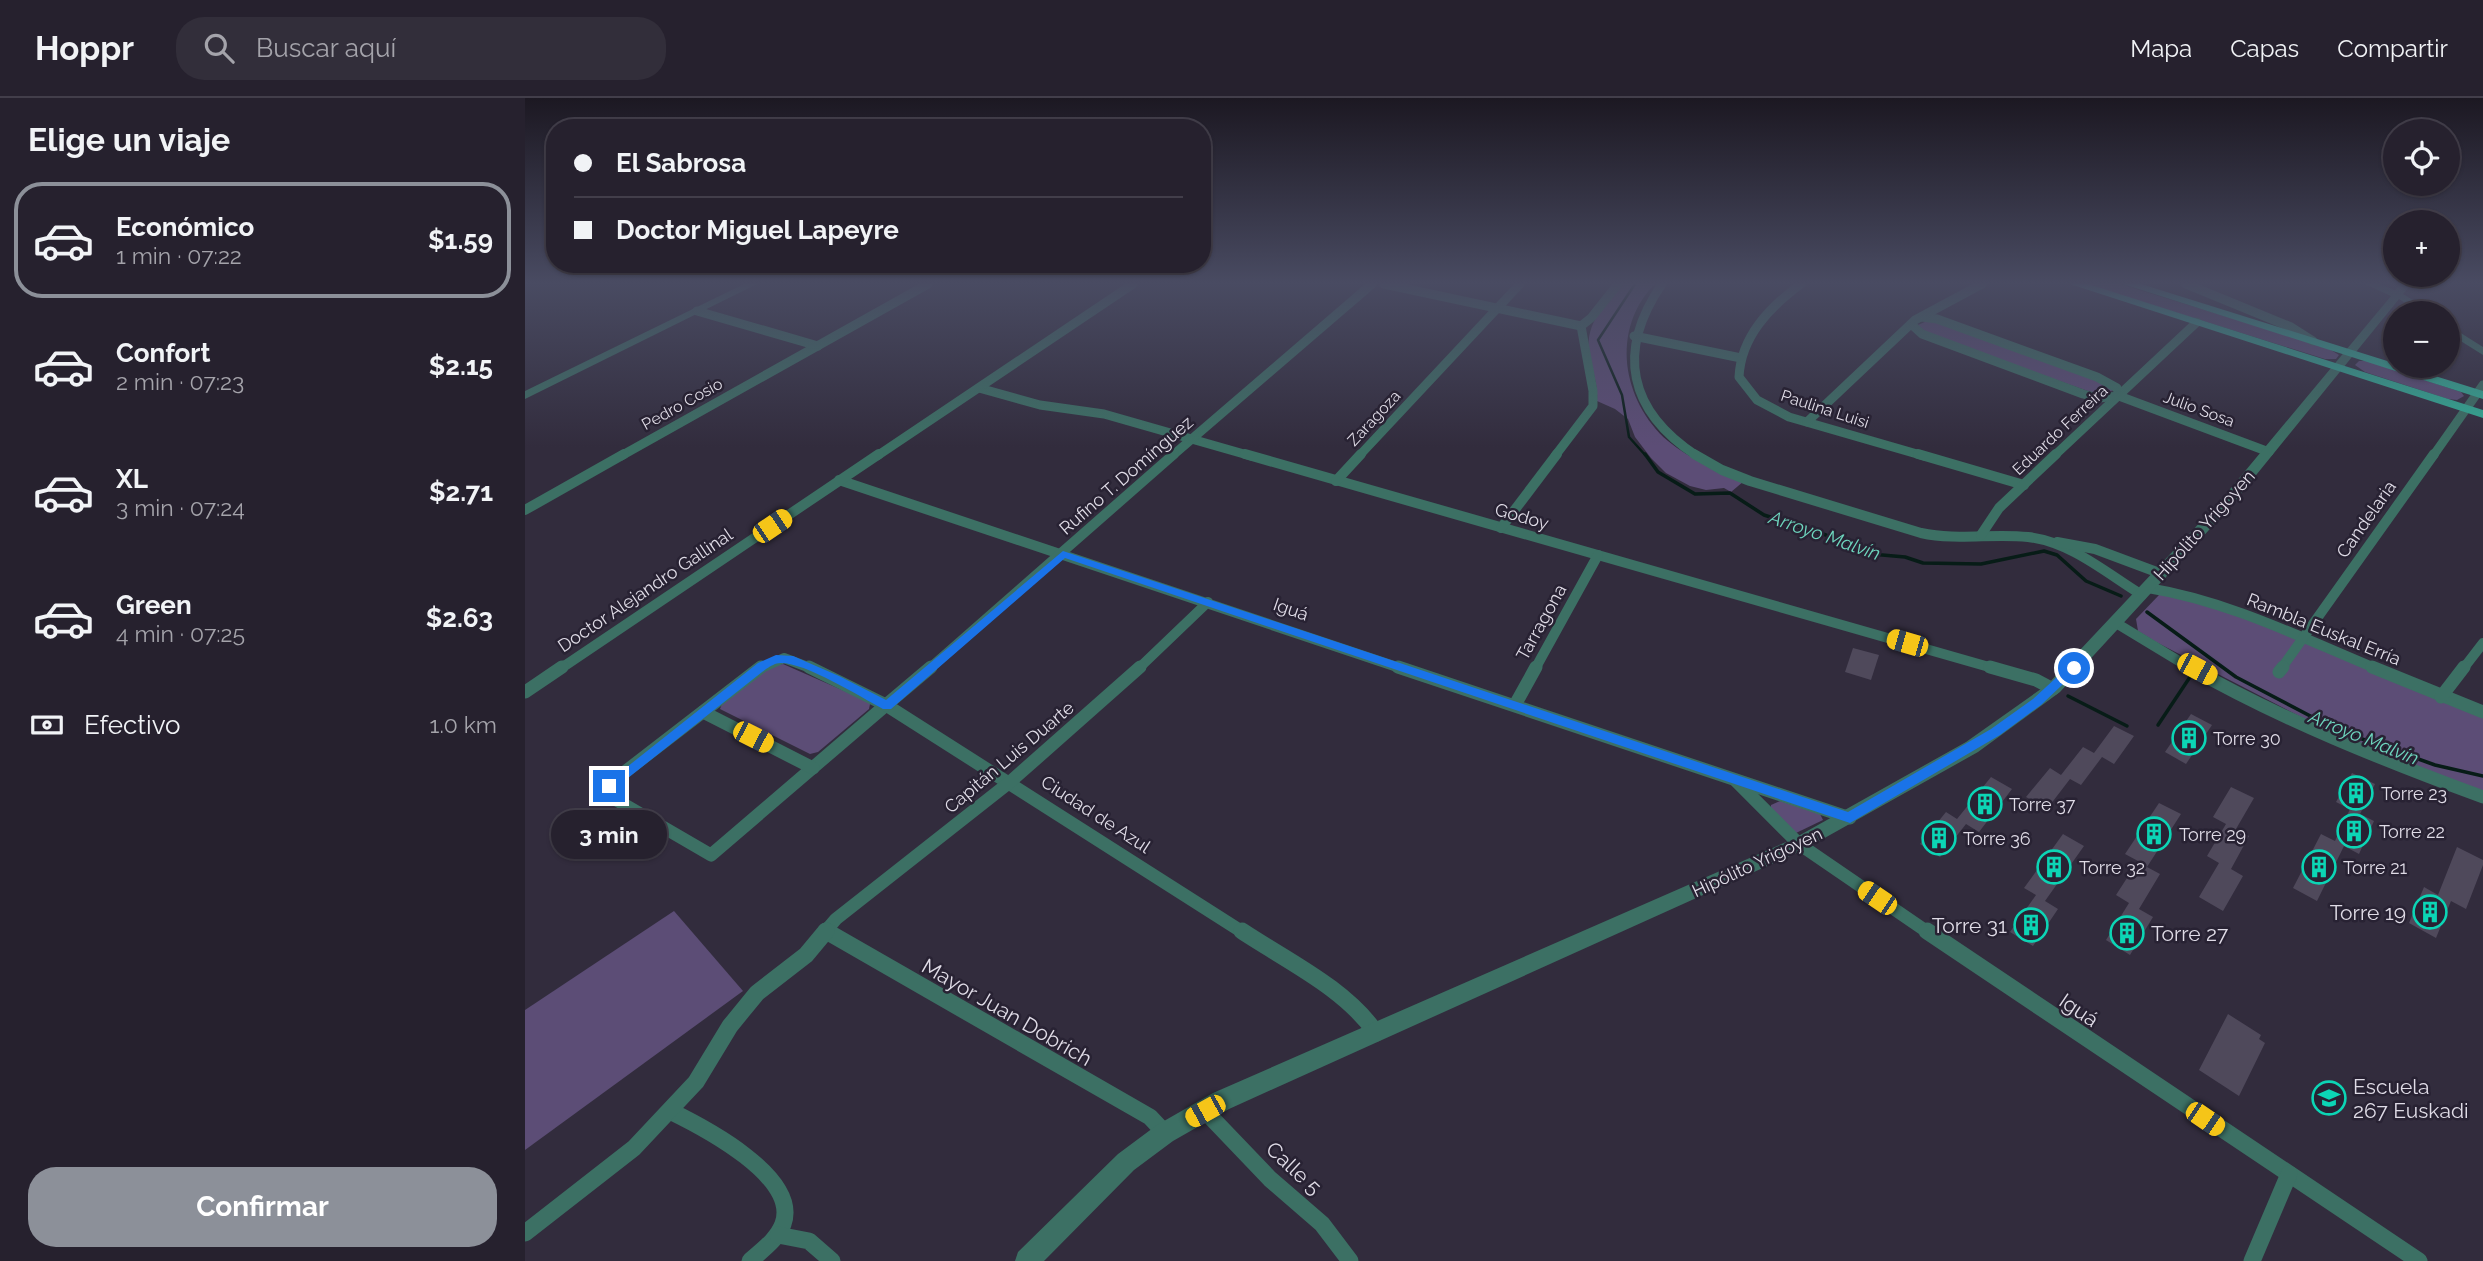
<!DOCTYPE html>
<html lang="es">
<head>
<meta charset="utf-8">
<style>
	:root { --surface:#26212e; --page:#322e3a; --text:#f1f3f6; --muted:#a4a3aa; --line:#423e4a; --accent:#8c9099 }
	body { margin:0; font-family:Raleway,sans-serif; background:var(--page); color:var(--text); height:100vh; display:flex; flex-direction:column; font-size:26px; white-space:nowrap }
	* { box-sizing:border-box; margin:0 }
	p { font-size:23px; color:var(--muted) }
	.icon { flex:none; width:38px; height:38px; fill:none; stroke:currentColor; stroke-width:2; stroke-linecap:round; stroke-linejoin:round }
	.map { position:relative; flex:1; overflow:hidden }
	.sheet { display:flex; flex-direction:column; background:var(--surface); width:525px }
	.sheet>* { flex:none }
	.banner { position:absolute; left:21px; top:21px; width:665px; height:154px; border-radius:28px; box-shadow:0 2px 5px #0004,0 0 0 2px var(--line); display:grid; align-content:center; height:154px; padding:0 28px; background:var(--surface) }
	.fabs { position:absolute; left:1858px; top:21px; display:grid; gap:14px }
	.fabs a { display:grid; place-items:center; width:77px; height:77px; border-radius:50%; background:var(--surface); box-shadow:0 2px 5px #0004,0 0 0 2px var(--line); font-size:35px }
	.end { position:absolute; width:32px; height:32px; margin:-16px; border:9px solid #1a73e8; background:#fff; box-shadow:0 0 0 4px #fff }
	.from { border-radius:50% }
	.bubble { position:absolute; height:49px; border-radius:24px; background:var(--surface); box-shadow:0 2px 5px #0004,0 0 0 2px var(--line); font-size:23px; font-weight:700; line-height:49px; text-align:center }
	.car { position:absolute; width:21px; height:42px; margin:-21px -10px; border-radius:9px; box-shadow:0 0 5px 2px #0007; background:linear-gradient(#f5c518 24%,#345 0 40%,#f5c518 0 76%,#345 0 86%,#f5c518 0) }
	.banner b { display:flex; align-items:center; gap:24px; height:66px; font-size:26px }
	.banner b+b { border-top:2px solid var(--line) }
	.banner i { width:18px; height:18px; background:var(--text) }
	ul { padding:0; list-style:none }
	li { display:flex; align-items:center; gap:21px; height:116px; margin:0 14px 10px; padding:0 14px; border:4px solid transparent; border-radius:28px }
	li div { flex:1 }
	li b { display:block; font-size:26px }
	li em { font-style:normal; font-weight:700 }
	li.active { border-color:var(--accent) }
	li>.icon { width:63px; height:63px; stroke-width:1.5 }
	h2 { padding:0 28px; font-size:32px; line-height:84px }
	.pay { display:flex; align-items:center; gap:18px; height:77px; padding:0 28px; font-size:26px }
	.pay p { margin-inline-start:auto }
	.button { display:flex; gap:14px; margin-top:auto; padding:14px 28px }
	.button a { flex:1; height:80px; border-radius:28px; background:var(--accent); color:#fff; font-size:28px; font-weight:700; line-height:80px; text-align:center }
	header { display:flex; align-items:center; gap:42px; box-sizing:border-box; height:98px; padding:0 35px; background:var(--surface); border-bottom:2px solid var(--line) }
	header strong { font-size:33px }
	nav { display:flex; gap:38px; margin-inline-start:auto; font-size:24px }
	.search { width:490px; height:63px; background:var(--page); display:flex; align-items:center; gap:18px; box-sizing:border-box; padding:0 24px; border-radius:28px; color:var(--muted); font-size:26px }
	main { display:flex; flex:1; min-height:0 }
	.map>svg:first-child { display:block }
	.green { fill:#5c4d76 }
	.lines { fill:none; stroke-linecap:round; stroke-linejoin:round }
	.stream-far1 { stroke:#071c17; stroke-width:2.5 }
	.stream { stroke:#071c17; stroke-width:3.5 }
	.building { fill:#4f495b }
	.minor-far3 { stroke:#3c7064; stroke-width:9 }
	.minor-far2 { stroke:#3c7064; stroke-width:10 }
	.minor-far1 { stroke:#3c7064; stroke-width:13 }
	.minor { stroke:#3c7064; stroke-width:17 }
	.tertiary { fill:#3c7064; fill-rule:evenodd }
	.primary { fill:#32af96; fill-rule:evenodd }
	.route { fill:#1a73e8 }
	.labels { text-anchor:middle; dominant-baseline:central; stroke-width:5; stroke-linejoin:round; paint-order:stroke }
	.far-street-label { font-size:16px; fill:#dfdbe6; stroke:#282233 }
	.street-label { font-size:18px; fill:#dfdbe6; stroke:#282233 }
	.poi-label { font-size:18px; fill:#dfdbe6; stroke:#282233; text-anchor:start }
	.water-label { font-size:19px; font-style:italic; fill:#6ed6be; stroke:#282233 }
	.near-poi-label { font-size:21px; fill:#dfdbe6; stroke:#282233; text-anchor:end }
	.near-street-label { font-size:21px; fill:#dfdbe6; stroke:#282233 }
</style>
</head>
<body>
<header>
<strong>Hoppr</strong>
<div class="search"><svg class="icon" aria-label="search" viewBox="0 0 24 24"><circle cx="10" cy="10" r="6"/><path d="M15 15l6 6"/></svg>Buscar aquí</div>
<nav><a>Mapa</a><a>Capas</a><a>Compartir</a></nav>
</header>
<main>
<section class="sheet">
<h2>Elige un viaje</h2>
<ul>
<li class="active"><svg class="icon" aria-label="car" viewBox="0 0 24 24"><path d="M5 17H2v-5l4-1 3-4h7l3 4 3 1v5h-3M9 17h6M6 11h13"/><circle cx="7" cy="17" r="2"/><circle cx="17" cy="17" r="2"/></svg><div><b>Económico</b><p>1 min · 07:22</p></div><em>$1.59</em></li>
<li><svg class="icon" aria-label="car" viewBox="0 0 24 24"><path d="M5 17H2v-5l4-1 3-4h7l3 4 3 1v5h-3M9 17h6M6 11h13"/><circle cx="7" cy="17" r="2"/><circle cx="17" cy="17" r="2"/></svg><div><b>Confort</b><p>2 min · 07:23</p></div><em>$2.15</em></li>
<li><svg class="icon" aria-label="car" viewBox="0 0 24 24"><path d="M5 17H2v-5l4-1 3-4h7l3 4 3 1v5h-3M9 17h6M6 11h13"/><circle cx="7" cy="17" r="2"/><circle cx="17" cy="17" r="2"/></svg><div><b>XL</b><p>3 min · 07:24</p></div><em>$2.71</em></li>
<li><svg class="icon" aria-label="car" viewBox="0 0 24 24"><path d="M5 17H2v-5l4-1 3-4h7l3 4 3 1v5h-3M9 17h6M6 11h13"/><circle cx="7" cy="17" r="2"/><circle cx="17" cy="17" r="2"/></svg><div><b>Green</b><p>4 min · 07:25</p></div><em>$2.63</em></li>
</ul>
<div class="pay"><svg class="icon" aria-label="cash" viewBox="0 0 24 24"><path d="M3 7h18v10H3z"/><circle cx="12" cy="12" r="2"/></svg>Efectivo<p>1.0 km</p></div>
<div class="button"><a>Confirmar</a></div>
</section>
<div class="map">
<svg width="1958" height="1163" viewBox="0 0 1958 1163">
	<rect width="100%" height="100%" fill="#322c3d"/>
	<g class="green">
		<path d="M 1097,186 L 1130,186 C 1085,231 1097,303 1143,343 C 1166,362 1192,372 1219,383 L 1206,394 L 1199,390 L 1181,392 L 1165,388 L 1141,375 L 1126,360 L 1110,339 L 1103,321 L 1090,311 L 1072,303 C 1073,287 1068,275 1065,259 C 1058,228 1078,209 1097,186 Z"/>
		<path d="M 1560,186 L 1595,186 L 1801,249 L 1814,257 L 1811,261 L 1800,261 Z"/>
		<path d="M 1404,222 L 1581,284 L 1588,292 L 1577,298 L 1404,237 L 1393,227 Z"/>
		<path d="M 1834,263 L 1842,263 L 1936,294 L 1939,298 L 1932,302 L 1923,301 L 1840,274 L 1830,267 Z"/>
		<path d="M 1635,496 L 1649,498 L 1720,520 L 1958,618 L 1958,695 L 1799,631 L 1631,544 L 1613,533 L 1611,521 Z"/>
		<path d="M 258,566 L 342,603 L 345,606 L 344,611 L 293,654 L 285,656 L 195,611 L 197,606 L 247,568 Z"/>
		<path d="M 1255,703 L 1295,716 L 1298,722 L 1271,735 L 1246,711 L 1246,707 Z"/>
		<path d="M 149,813 L 218,893 L 0,1052 L 0,912 Z"/>
	</g>
	<g class="lines">
		<path class="stream-far1" d="M 1110,186 L 1073,242 L 1097,297 L 1104,339 L 1121,358"/>
		<g class="stream">
			<path d="M 1120,356 L 1133,374 L 1170,396 L 1205,395 L 1239,417 L 1301,437 L 1346,456 L 1380,459 L 1398,465 L 1456,466 L 1519,453 L 1532,457 L 1561,483 L 1596,498"/>
			<path d="M 1622,514 L 1711,579 L 1812,632 L 1910,667 L 1958,678"/>
			<path d="M 1543,598 L 1602,628"/>
			<path d="M 1633,627 L 1665,579"/>
		</g>
	</g>
	<g class="building">
		<path d="M 1328,550 L 1354,557 L 1346,582 L 1320,574 Z"/>
		<path d="M 1666,616 L 1687,627 L 1661,666 L 1640,654 Z"/>
		<path d="M 1589,628 L 1609,638 L 1589,666 L 1577,659 L 1556,687 L 1545,681 L 1522,711 L 1501,699 L 1525,670 L 1536,677 L 1558,649 L 1569,655 Z"/>
		<path d="M 1827,675 L 1850,686 L 1835,716 L 1849,723 L 1834,756 L 1819,748 L 1792,803 L 1768,790 L 1796,736 L 1810,743 L 1825,711 L 1811,704 Z"/>
		<path d="M 1466,679 L 1487,691 L 1454,734 L 1441,726 L 1415,759 L 1395,746 L 1421,714 L 1432,721 Z"/>
		<path d="M 1706,689 L 1729,700 L 1711,731 L 1724,738 L 1706,771 L 1718,778 L 1698,813 L 1674,799 L 1694,765 L 1682,758 L 1701,726 L 1688,719 Z"/>
		<path d="M 1634,705 L 1656,716 L 1622,769 L 1635,776 L 1614,811 L 1628,819 L 1605,857 L 1581,842 L 1604,805 L 1591,797 L 1613,763 L 1600,756 Z"/>
		<path d="M 1538,736 L 1559,748 L 1520,803 L 1533,811 L 1508,848 L 1485,834 L 1511,797 L 1499,790 Z"/>
		<path d="M 1932,749 L 1958,762 L 1958,767 L 1941,811 L 1926,803 L 1911,840 L 1884,825 L 1899,789 L 1913,797 Z"/>
		<path d="M 1703,916 L 1736,937 L 1734,941 L 1740,945 L 1714,998 L 1674,972 Z"/>
	</g>
	<g class="lines">
		<g class="minor-far3">
			<path d="M 859,186 L 1056,228"/>
			<path d="M 1137,186 C 1091,253 1103,313 1172,358"/>
			<path d="M 1276,186 C 1245,209 1216,238 1214,279 L 1232,302 L 1264,319 L 1399,358"/>
			<path d="M 1661,186 L 1766,229 L 1788,243"/>
			<path d="M 172,213 L 293,248"/>
			<path d="M 1397,219 L 1412,221 L 1572,279 L 1592,290 L 1594,298"/>
			<path d="M 1386,226 L 1397,236 L 1558,296 L 1574,300 L 1594,298 L 1744,354"/>
			<path d="M 1109,238 L 1216,260"/>
			<path d="M 454,290 L 515,307 L 579,316 L 726,358"/>
			<path d="M 1282,324 L 1390,222 L 1457,186"/>
			<path d="M 96,358 L 403,186"/>
			<path d="M 352,358 L 608,186"/>
			<path d="M 647,358 L 847,186"/>
			<path d="M 834,358 L 995,186"/>
			<path d="M 1030,358 L 1068,308 L 1068,293 L 1056,228 L 1066,220 L 1093,186"/>
			<path d="M 1529,358 L 1672,224"/>
			<path d="M 1908,358 L 1958,287"/>
		</g>
		<g class="minor-far2">
			<path d="M 720,356 L 1471,571"/>
			<path d="M 1169,356 L 1197,372 L 1225,383 L 1396,435 C 1432,443 1467,435 1503,439 C 1546,444 1581,475 1617,497"/>
			<path d="M 1393,356 L 1499,387"/>
			<path d="M 314,382 L 878,571"/>
			<path d="M 811,383 L 836,356"/>
			<path d="M 0,412 L 99,356"/>
			<path d="M 976,430 L 1032,356"/>
			<path d="M 1456,437 L 1474,410 L 1531,356"/>
			<path d="M 1532,444 L 1570,451 L 1637,476"/>
			<path d="M 1623,490 C 1703,503 1777,540 1852,571"/>
			<path d="M 1591,525 L 1667,571"/>
			<path d="M 35,571 L 354,356"/>
			<path d="M 234,571 L 259,560 L 288,571"/>
			<path d="M 404,571 L 649,356"/>
			<path d="M 613,571 L 683,504"/>
			<path d="M 1010,571 L 1073,457"/>
			<path d="M 1756,571 L 1909,356"/>
			<path d="M 1938,571 L 1958,545"/>
		</g>
		<g class="minor-far1">
			<path d="M 236,569 L 92,680 L 84,688 L 83,694 L 88,700 L 186,757 L 361,607"/>
			<path d="M 284,569 L 361,607"/>
			<path d="M 873,569 L 1325,720"/>
			<path d="M 1465,569 L 1511,582 L 1528,591"/>
			<path d="M 1664,569 C 1757,622 1858,662 1958,699"/>
			<path d="M 1847,569 L 1958,614"/>
			<path d="M 1754,574 L 1758,569"/>
			<path d="M 0,594 L 37,569"/>
			<path d="M 1916,599 L 1939,569"/>
			<path d="M 361,607 L 719,835"/>
			<path d="M 361,607 L 406,569"/>
			<path d="M 990,607 L 1011,569"/>
			<path d="M 178,614 L 288,670"/>
			<path d="M 1211,683 L 1274,746 L 1404,835"/>
			<path d="M 300,833 L 304,835"/>
			<path d="M 299,835 L 311,821 L 485,684 L 615,569"/>
		</g>
		<g class="minor">
			<path d="M 301,833 L 625,1019 L 640,1035"/>
			<path d="M 717,833 C 762,863 820,890 851,935"/>
			<path d="M 1402,833 L 1894,1163"/>
			<path d="M 145,1013 C 178,1029 275,1079 258,1126 C 252,1142 237,1152 225,1163"/>
			<path d="M 680,1013 L 745,1081 L 797,1126 L 825,1163"/>
			<path d="M 0,1135 L 109,1050 L 171,984 L 205,928 L 232,895 L 281,857 L 301,833"/>
			<path d="M 253,1137 L 284,1143 L 307,1163"/>
			<path d="M 1727,1163 L 1764,1076"/>
		</g>
		<g class="tertiary">
			<path d="M 219,186 L 232,186 L 0,301 L 0,293 Z"/>
			<path d="M 1840,186 L 1854,186 L 1870,192 L 1876,186 L 1886,186 L 1878,196 L 1909,215 L 1897,215 L 1874,201 L 1706,408 L 1535,594 L 1453,654 L 1280,751 L 704,1011 L 648,1043 L 609,1072 L 519,1163 L 490,1163 L 493,1154 L 593,1056 L 632,1027 L 688,995 L 1268,741 L 1441,644 L 1523,586 L 1696,402 L 1866,198 Z"/>
			<path d="M 1923,227 L 1958,249 L 1958,257 L 1923,235 Z"/>
		</g>
		<g class="primary">
			<path d="M 1545,186 L 1563,186 L 1958,312 L 1958,320 Z"/>
			<path d="M 1598,186 L 1616,186 L 1958,293 L 1958,301 Z"/>
		</g>
	</g>
	<linearGradient id="sky" x2="0" y2="1"><stop stop-color="#1c1822"/><stop offset="0.53" stop-color="#494b62"/><stop offset="1" stop-color="#494b62" stop-opacity="0"/></linearGradient>
	<rect width="1958" height="349" fill="url(#sky)"/>
	<path class="route" d="M 538,453 L 1323,714 L 1466,631 L 1508,601 L 1545,567 L 1549,566 L 1555,570 L 1516,607 L 1475,637 L 1325,725 L 540,460 L 366,611 L 358,611 C 334,598 281,565 256,565 C 250,565 246,568 241,571 L 89,691 L 80,691 L 78,688 L 233,565 L 251,557 L 268,558 L 314,578 L 361,602 Z"/>
	<defs>
		<symbol id="building-ring" viewBox="-11 -11 22 22"><circle r="9.5" fill="#282233" stroke="#0cd5b5" stroke-width="1.5"/><path d="M-4-6H4V6H1V3H-1V6H-4ZM-2.5-4.3h1.7v1.8h-1.7ZM.8-4.3h1.7v1.8H.8ZM-2.5-1h1.7V.8h-1.7ZM.8-1h1.7V.8H.8Z" fill="#0cd5b5"/></symbol>
		<symbol id="school-ring" viewBox="-11 -11 22 22"><circle r="9.5" fill="#282233" stroke="#0cd5b5" stroke-width="1.5"/><path d="M0-5L7-2L0 1L-7-2ZM-4 1L0 2.5L4 1V4Q0 6-4 4Z" fill="#0cd5b5"/></symbol>
	</defs>
	<g fill-rule="evenodd">
		<use href="#building-ring" x="1645" y="621" width="38" height="38"/>
		<use href="#building-ring" x="1812" y="676" width="38" height="38"/>
		<use href="#building-ring" x="1441" y="687" width="38" height="38"/>
		<use href="#building-ring" x="1810" y="714" width="38" height="38"/>
		<use href="#building-ring" x="1610" y="717" width="38" height="38"/>
		<use href="#building-ring" x="1395" y="721" width="38" height="38"/>
		<use href="#building-ring" x="1510" y="750" width="38" height="38"/>
		<use href="#building-ring" x="1775" y="750" width="38" height="38"/>
		<use href="#building-ring" x="1886" y="795" width="38" height="38"/>
		<use href="#building-ring" x="1487" y="808" width="38" height="38"/>
		<use href="#building-ring" x="1583" y="816" width="38" height="38"/>
		<use href="#school-ring" x="1785" y="981" width="38" height="38"/>
	</g>
	<g class="labels">
		<g class="far-street-label">
			<text transform="translate(157 306) rotate(-29)">Pedro Cosio</text>
			<text transform="translate(1300 311) rotate(18)">Paulina Luisi</text>
			<text transform="translate(1674 311) rotate(20)">Julio Sosa</text>
			<text transform="translate(849 320) rotate(-47)">Zaragoza</text>
			<text transform="translate(1535 332) rotate(-43)">Eduardo Ferreira</text>
		</g>
		<g class="street-label">
			<text transform="translate(601 377) rotate(-41)">Rufino T. Domínguez</text>
			<text transform="translate(997 418) rotate(16)">Godoy</text>
			<text transform="translate(1841 421) rotate(-55)">Candelaria</text>
			<text transform="translate(1679 427) rotate(-48)">Hipólito Yrigoyen</text>
			<text transform="translate(120 492) rotate(-34)">Doctor Alejandro Gallinal</text>
			<text transform="translate(766 511) rotate(19)">Iguá</text>
			<text transform="translate(1016 524) rotate(-61)">Tarragona</text>
			<text transform="translate(1799 531) rotate(22)">Rambla Euskal Erría</text>
			<text transform="translate(484 659) rotate(-40)">Capitán Luis Duarte</text>
			<text transform="translate(571 716) rotate(33)">Ciudad de Azul</text>
			<text transform="translate(1232 764) rotate(-25)">Hipólito Yrigoyen</text>
		</g>
		<g class="poi-label">
			<text x="1688" y="640">Torre 30</text>
			<text x="1856" y="695">Torre 23</text>
			<text x="1484" y="706">Torre 37</text>
			<text x="1854" y="733">Torre 22</text>
			<text x="1654" y="736">Torre 29</text>
			<text x="1438" y="740">Torre 36</text>
			<text x="1554" y="769">Torre 32</text>
			<text x="1818" y="769">Torre 21</text>
		</g>
		<g class="water-label">
			<text transform="translate(1300 437) rotate(19)">Arroyo Malvín</text>
			<text transform="translate(1839 639) rotate(22)">Arroyo Malvín</text>
		</g>
		<g class="near-poi-label">
			<text x="1881" y="814">Torre 19</text>
			<text x="1482" y="827">Torre 31</text>
			<text x="1626" y="835" text-anchor="start">Torre 27</text>
			<text x="1828" y="988" text-anchor="start">Escuela<tspan x="1828" dy="24">267 Euskadi</tspan></text>
		</g>
		<g class="near-street-label">
			<text transform="translate(1554 912) rotate(34)">Iguá</text>
			<text transform="translate(482 914) rotate(30)">Mayor Juan Dobrich</text>
			<text transform="translate(769 1070) rotate(43)">Calle 5</text>
		</g>
	</g>
</svg>
<div class="fabs">
<a><svg class="icon" aria-label="locate" viewBox="0 0 24 24"><circle cx="12" cy="12" r="6"/><path d="M12 2v4M12 18v4M2 12h4M18 12h4"/></svg></a>
<a>+</a>
<a>−</a>
</div>
<i class="end from" style="left:1549px;top:570px"></i>
<i class="end" style="left:84px;top:688px"></i>
<div class="bubble" style="left:26px;top:712px;width:116px">3 min</div>
<i class="car" style="left:247px;top:428px;rotate:56deg"></i>
<i class="car" style="left:1382px;top:545px;rotate:286deg"></i>
<i class="car" style="left:1672px;top:571px;rotate:118deg"></i>
<i class="car" style="left:228px;top:639px;rotate:117deg"></i>
<i class="car" style="left:1352px;top:800px;rotate:304deg"></i>
<i class="car" style="left:680px;top:1013px;rotate:241deg"></i>
<i class="car" style="left:1680px;top:1021px;rotate:124deg"></i>
<div class="banner">
<b><i class="from"></i>El Sabrosa</b>
<b><i></i>Doctor Miguel Lapeyre</b>
</div>
</div>
</main>
</body>
</html>
